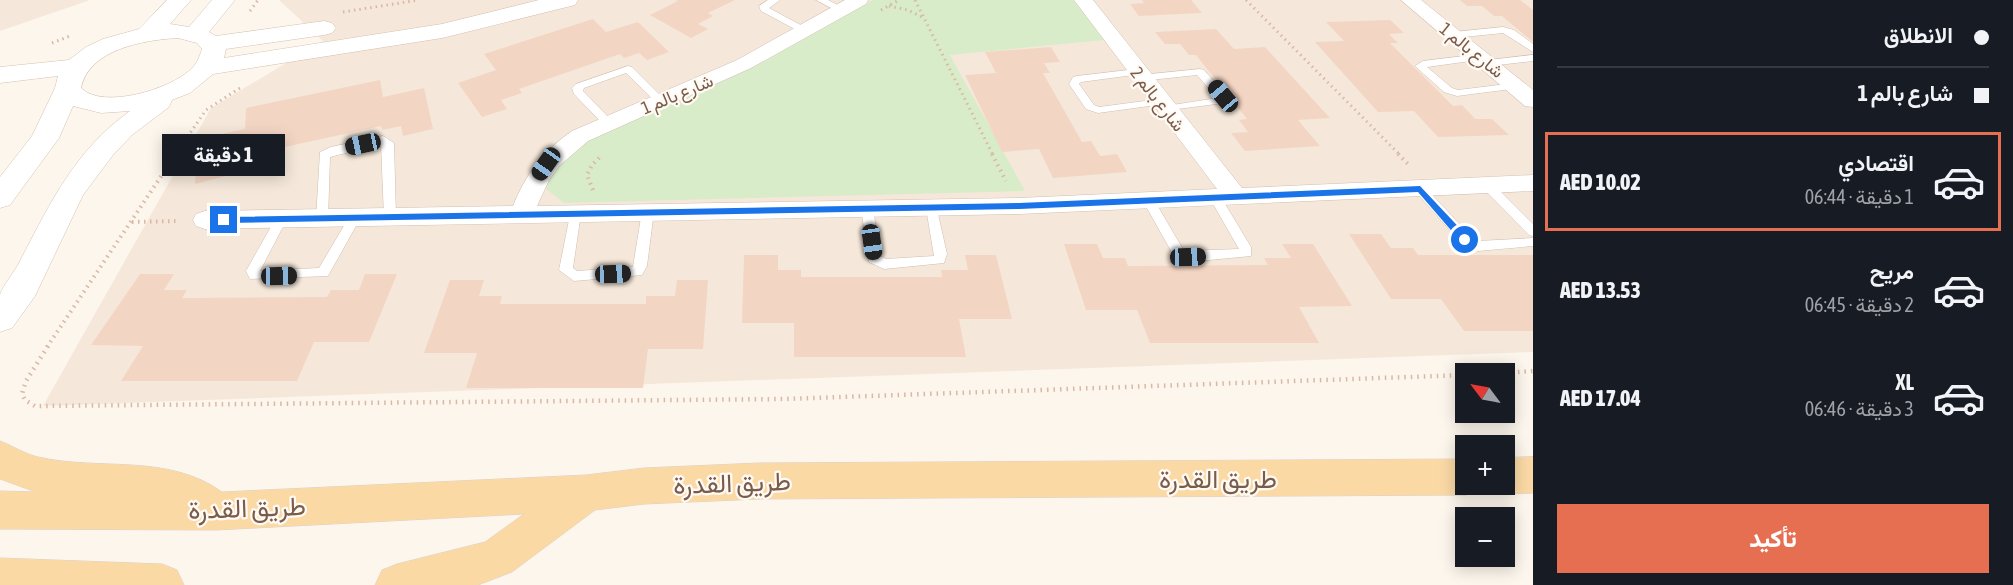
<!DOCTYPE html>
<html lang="ar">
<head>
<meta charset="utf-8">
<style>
	:root { --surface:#171b24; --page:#242831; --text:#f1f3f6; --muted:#9ea1a6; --line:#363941; --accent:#e76f51 }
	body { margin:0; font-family:"Asap Condensed",Vazirmatn,sans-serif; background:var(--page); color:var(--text); direction:rtl; height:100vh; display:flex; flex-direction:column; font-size:22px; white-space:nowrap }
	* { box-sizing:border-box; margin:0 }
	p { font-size:20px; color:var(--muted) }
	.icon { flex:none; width:33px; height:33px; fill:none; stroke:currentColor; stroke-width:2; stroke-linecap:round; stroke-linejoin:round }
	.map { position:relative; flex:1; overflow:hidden; direction:ltr }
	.side { display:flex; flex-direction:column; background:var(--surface); width:480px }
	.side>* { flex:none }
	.hud { display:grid; align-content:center; height:132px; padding:0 24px; background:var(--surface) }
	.needle { width:39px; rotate:302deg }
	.buttons { position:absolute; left:1455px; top:363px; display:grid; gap:12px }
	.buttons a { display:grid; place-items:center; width:60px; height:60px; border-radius:0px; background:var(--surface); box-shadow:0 3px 15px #0003; font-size:30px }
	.end { position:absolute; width:27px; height:27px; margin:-14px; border:8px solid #1a73e8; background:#fff; box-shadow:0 0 0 3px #fff }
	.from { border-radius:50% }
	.bubble { position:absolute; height:42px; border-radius:0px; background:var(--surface); box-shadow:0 3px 15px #0003; font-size:20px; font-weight:800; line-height:42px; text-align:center; direction:rtl }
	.car { position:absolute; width:18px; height:36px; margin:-18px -9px; border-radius:8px; box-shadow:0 0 4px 2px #0007; background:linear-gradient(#222 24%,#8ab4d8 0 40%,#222 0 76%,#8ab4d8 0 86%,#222 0) }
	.hud b { display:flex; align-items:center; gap:21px; height:57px; font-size:22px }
	.hud b+b { border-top:2px solid var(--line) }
	.hud i { width:15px; height:15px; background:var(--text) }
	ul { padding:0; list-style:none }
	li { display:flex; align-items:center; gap:18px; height:99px; margin:0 12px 9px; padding:0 12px; border:3px solid transparent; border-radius:0px }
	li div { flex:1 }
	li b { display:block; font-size:22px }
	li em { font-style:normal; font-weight:800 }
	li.active { border-color:var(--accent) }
	li>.icon { width:54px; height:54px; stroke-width:1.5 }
	.button { display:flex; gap:12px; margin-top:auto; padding:12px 24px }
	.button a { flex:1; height:69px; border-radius:0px; background:var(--accent); color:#fff; font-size:24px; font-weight:800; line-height:69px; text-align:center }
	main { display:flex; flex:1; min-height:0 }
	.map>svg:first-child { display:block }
	.residential { fill:#f5e8da }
	.green { fill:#d8ecc9 }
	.building { fill:#f3d5c3 }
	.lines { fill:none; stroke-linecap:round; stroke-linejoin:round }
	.lane-casing { stroke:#d1beb0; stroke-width:1 }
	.street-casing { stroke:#d1beb0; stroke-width:1 }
	.secondary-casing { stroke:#d6c0b0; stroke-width:1 }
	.primary-casing { stroke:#dad1cd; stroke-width:1 }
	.path-far2 { stroke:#d9b8a5; stroke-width:3; stroke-dasharray:1.5 4; stroke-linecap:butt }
	.path-far1 { stroke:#d9b8a5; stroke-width:4; stroke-dasharray:1.5 4.5; stroke-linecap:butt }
	.path { stroke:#d9b8a5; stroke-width:4.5; stroke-dasharray:1.5 5; stroke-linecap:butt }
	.lane { fill:#fff; fill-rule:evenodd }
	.street { fill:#fff; fill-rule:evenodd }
	.secondary { fill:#fff; fill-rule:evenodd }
	.primary { fill:#fbd9a5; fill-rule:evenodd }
	.route { fill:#1a73e8 }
	.labels { text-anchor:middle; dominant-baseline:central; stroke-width:4.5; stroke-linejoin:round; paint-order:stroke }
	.far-street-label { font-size:18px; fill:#7a5c4d; stroke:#fffaf3 }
	.near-street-label { font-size:26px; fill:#7a5c4d; stroke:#fffaf3 }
</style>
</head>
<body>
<main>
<section class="side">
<div class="hud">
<b><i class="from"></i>الانطلاق</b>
<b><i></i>شارع بالم 1</b>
</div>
<ul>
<li class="active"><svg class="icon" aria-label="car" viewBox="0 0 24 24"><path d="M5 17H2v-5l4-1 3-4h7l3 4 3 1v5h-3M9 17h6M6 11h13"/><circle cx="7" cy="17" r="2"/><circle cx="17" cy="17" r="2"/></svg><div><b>اقتصادي</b><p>1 دقيقة · 06:44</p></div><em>AED 10.02</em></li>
<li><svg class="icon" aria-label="car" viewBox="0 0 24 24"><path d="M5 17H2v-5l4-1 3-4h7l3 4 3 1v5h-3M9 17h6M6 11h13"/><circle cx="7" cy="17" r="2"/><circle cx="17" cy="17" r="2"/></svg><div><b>مريح</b><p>2 دقيقة · 06:45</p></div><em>AED 13.53</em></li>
<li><svg class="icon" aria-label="car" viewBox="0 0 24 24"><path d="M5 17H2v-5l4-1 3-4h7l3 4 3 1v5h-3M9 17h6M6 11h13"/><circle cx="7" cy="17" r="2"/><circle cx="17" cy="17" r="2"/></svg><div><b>XL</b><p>3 دقيقة · 06:46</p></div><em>AED 17.04</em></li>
</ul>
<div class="button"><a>تأكيد</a></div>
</section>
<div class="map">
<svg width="1533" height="585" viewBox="0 0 1533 585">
	<rect width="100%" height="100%" fill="#fdf6ec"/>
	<g class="residential">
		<path d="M 0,0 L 90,0 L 0,31 Z"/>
		<path d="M 279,0 L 1533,0 L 1533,352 L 43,406 L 211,108 L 323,41 Z"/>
	</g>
	<path class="green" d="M 873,0 L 1075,0 L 1105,40 L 950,55 L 1025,191 L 564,203 L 540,184 L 579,144 L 736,74 Z"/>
	<g class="building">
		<path d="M 675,0 L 735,0 L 708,13 L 713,16 L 698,24 L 708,29 L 691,38 L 650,15 L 678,1 Z"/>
		<path d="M 1142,0 L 1191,0 L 1202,13 L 1139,16 L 1130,4 L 1144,3 Z"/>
		<path d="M 1460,0 L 1520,0 L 1533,10 L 1533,42 L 1502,16 L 1494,16 L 1482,6 L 1467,6 Z"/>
		<path d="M 593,19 L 606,32 L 638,22 L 669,52 L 647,60 L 639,53 L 624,58 L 620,54 L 519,89 L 522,93 L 501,100 L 507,109 L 482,117 L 458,83 L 496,70 L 484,54 Z"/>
		<path d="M 1390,20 L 1404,33 L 1389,34 L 1398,43 L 1390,43 L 1453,106 L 1462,105 L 1475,119 L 1492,119 L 1509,135 L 1438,137 L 1414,111 L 1378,112 L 1315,42 L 1344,41 L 1326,22 Z"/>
		<path d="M 1216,29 L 1234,49 L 1265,47 L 1330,118 L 1298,120 L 1320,146 L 1245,151 L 1231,133 L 1248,132 L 1239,120 L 1247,119 L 1196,55 L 1189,55 L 1180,44 L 1165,44 L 1155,32 Z"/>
		<path d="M 1051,47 L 1060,62 L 1044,63 L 1050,73 L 1043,73 L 1082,142 L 1091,141 L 1100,156 L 1117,154 L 1127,172 L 1053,178 L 1039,149 L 1002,152 L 965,75 L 996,73 L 985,52 Z"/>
		<path d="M 380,80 L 383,97 L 424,88 L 433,129 L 403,136 L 401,126 L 382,130 L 381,126 L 253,154 L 253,159 L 226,165 L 226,176 L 195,184 L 198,139 L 245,129 L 246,108 Z"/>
		<path d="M 1349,234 L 1381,234 L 1391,248 L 1413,248 L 1418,255 L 1533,255 L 1533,331 L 1464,331 L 1441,299 L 1391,299 Z"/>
		<path d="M 1064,244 L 1097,244 L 1103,258 L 1125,258 L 1128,266 L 1268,265 L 1264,258 L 1291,258 L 1282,244 L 1313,244 L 1352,306 L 1299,307 L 1319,343 L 1150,343 L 1137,310 L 1086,310 Z"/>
		<path d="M 744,255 L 778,255 L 778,270 L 801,270 L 801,277 L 942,277 L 941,270 L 968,270 L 965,255 L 996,255 L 1012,319 L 959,319 L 966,357 L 794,357 L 794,323 L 742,323 Z"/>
		<path d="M 140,274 L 174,274 L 164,290 L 187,290 L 182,298 L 327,297 L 331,290 L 359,290 L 365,274 L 397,274 L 369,342 L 314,342 L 297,381 L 121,381 L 143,346 L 91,345 Z"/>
		<path d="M 450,280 L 484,280 L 479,296 L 502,296 L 500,304 L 646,304 L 646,296 L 675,296 L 677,280 L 708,280 L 703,349 L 648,349 L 643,388 L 466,388 L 477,353 L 424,353 Z"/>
	</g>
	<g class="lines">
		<defs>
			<g id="lane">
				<path d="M 768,0 L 780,0 L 769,8 L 808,29 L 808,33 L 802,33 L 761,11 L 759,6 Z"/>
				<path d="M 816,0 L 828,0 L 847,10 L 839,12 Z"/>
				<path d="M 1503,27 L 1514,30 L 1533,44 L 1533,52 L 1503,33 L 1454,38 L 1449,35 L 1454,32 Z"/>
				<path d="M 1481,54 L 1485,55 L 1485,59 L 1427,67 L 1452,88 L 1458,90 L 1515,83 L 1519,84 L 1519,88 L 1457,96 L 1444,92 L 1415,66 L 1423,61 Z"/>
				<path d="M 1533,55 L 1533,61 L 1489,66 L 1484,63 L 1489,60 Z"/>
				<path d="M 628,66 L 632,67 L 667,102 L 666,104 L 658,104 L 626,73 L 584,88 L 583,91 L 614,123 L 608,126 L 604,125 L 574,94 L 572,88 L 576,84 Z"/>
				<path d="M 1137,69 L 1141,70 L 1141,74 L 1081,82 L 1079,84 L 1094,105 L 1099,107 L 1160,99 L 1164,100 L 1164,104 L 1098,113 L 1086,109 L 1069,84 L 1073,77 L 1077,76 Z"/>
				<path d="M 1200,69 L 1204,70 L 1227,96 L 1228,98 L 1224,103 L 1162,111 L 1162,107 L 1166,106 L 1217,98 L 1197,75 L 1141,81 L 1136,78 L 1141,75 Z"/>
				<path d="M 383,136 L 394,143 L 396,217 L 394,220 L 390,221 L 384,217 L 381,144 L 330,157 L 328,219 L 322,223 L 318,222 L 316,219 L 320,152 L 331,147 Z"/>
				<path d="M 1487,181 L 1491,182 L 1533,224 L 1533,236 L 1529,235 L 1483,188 L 1481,185 Z"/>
				<path d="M 1420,185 L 1424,186 L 1474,240 L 1478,241 L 1533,238 L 1533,246 L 1478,251 L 1464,246 L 1416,192 L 1414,189 Z"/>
				<path d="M 1215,193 L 1219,194 L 1251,247 L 1251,256 L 1188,262 L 1175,258 L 1143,201 L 1145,198 L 1153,198 L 1184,251 L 1239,249 L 1209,197 Z"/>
				<path d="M 867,204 L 873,208 L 880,256 L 886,259 L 934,256 L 926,208 L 932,204 L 936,205 L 947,254 L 944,263 L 884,269 L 869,262 L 861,208 Z"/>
				<path d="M 648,207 L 654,211 L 647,266 L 642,275 L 574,281 L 559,270 L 571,210 L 579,210 L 581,213 L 573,268 L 577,271 L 633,267 L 642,211 Z"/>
				<path d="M 355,213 L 361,217 L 328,276 L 250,279 L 246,271 L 277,216 L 281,215 L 287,219 L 260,271 L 319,268 L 351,214 Z"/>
			</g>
			<g id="street">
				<path d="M 845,0 L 868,0 L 866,4 L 751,68 L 588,141 L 559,166 L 549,180 L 537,206 L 1019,198 L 1217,189 L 1074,0 L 1093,0 L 1242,188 L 1533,175 L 1533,191 L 1019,214 L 205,229 L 196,226 L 193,220 L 196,214 L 205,211 L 513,206 C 525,175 544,150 572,131 L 737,60 Z"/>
				<path d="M 1401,0 L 1421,0 L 1533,90 L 1533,107 L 1525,106 Z"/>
			</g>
			<path id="secondary" d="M 167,0 L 191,0 L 170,24 L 189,27 L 212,0 L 235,0 L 209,32 L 216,36 L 324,21 L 332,23 L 336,28 L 332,33 L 324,35 L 226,49 L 224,58 L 442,24 L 539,0 L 578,0 L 575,5 L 442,38 L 213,74 L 190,93 L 172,100 L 169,107 L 132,135 L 113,155 L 83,195 L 35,296 L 12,328 L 0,332 C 0,321 0,306 0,295 C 2,287 15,271 19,263 C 49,205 75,150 130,111 L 101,113 L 73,106 L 59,138 L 10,205 L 0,208 L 0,177 L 32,136 L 55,88 L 58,76 L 0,83 L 0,67 L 69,60 L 86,47 L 103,39 L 139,29 ZM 178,38 L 197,43 L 202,49 C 199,58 197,64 190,70 C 170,89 103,110 81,88 C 89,49 144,40 178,38 Z"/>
			<g id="primary">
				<path d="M 0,441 C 13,446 25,454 38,457 C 99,471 168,453 222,492 L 586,475 L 644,468 L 759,463 L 1466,459 L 1466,484 L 1482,484 L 1480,489 L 1466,495 L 759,499 L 644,504 L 595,510 L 512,572 L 478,585 L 375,585 L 382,570 L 397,564 L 485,542 L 524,514 L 216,530 L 0,529 L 0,491 L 36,492 L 0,479 Z"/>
				<path d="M 1533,457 L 1533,493 L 1504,494 L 1490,488 L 1488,484 L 1504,484 L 1504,458 Z"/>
				<path d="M 0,558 L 162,564 L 177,570 L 184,585 L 0,585 Z"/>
			</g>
		</defs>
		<use href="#lane" class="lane-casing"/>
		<use href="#street" class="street-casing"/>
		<use href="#secondary" class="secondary-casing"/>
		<use href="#primary" class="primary-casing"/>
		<g class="path-far2">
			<path d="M 915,0 L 993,155"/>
			<path d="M 1246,0 L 1400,155"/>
			<path d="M 889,6 L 908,10 L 924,18"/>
			<path d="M 881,10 L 899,0"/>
			<path d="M 250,11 L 258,0"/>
			<path d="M 343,12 L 419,0"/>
			<path d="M 52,43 L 70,36"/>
			<path d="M 175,155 L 206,110 L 240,88"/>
		</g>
		<g class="path-far1">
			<path d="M 992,154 L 1006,181"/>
			<path d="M 1398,154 L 1408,164"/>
			<path d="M 593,190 L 587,175 L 592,165 L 601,156"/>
			<path d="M 132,222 L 179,221"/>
			<path d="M 47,347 L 176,154"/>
		</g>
		<g class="path">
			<path d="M 48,346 L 26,381 L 22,394 L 25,400 L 35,406 L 784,399 L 1466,375"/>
			<path d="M 1492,374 L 1533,371"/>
		</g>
		<use href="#lane" class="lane"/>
		<use href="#street" class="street"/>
		<use href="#secondary" class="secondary"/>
		<use href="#primary" class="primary"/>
	</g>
	<path class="route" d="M 1420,186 L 1469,238 L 1469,243 L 1462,243 L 1418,192 L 1019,209 L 224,223 L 219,220 L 224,217 L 1019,203 Z"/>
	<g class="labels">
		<g class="far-street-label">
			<text transform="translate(1472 50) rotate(39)">شارع بالم 1</text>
			<text transform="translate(677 94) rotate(-23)">شارع بالم 1</text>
			<text transform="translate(1158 99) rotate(52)">شارع بالم 2</text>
		</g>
		<g class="near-street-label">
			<text x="1218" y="479">طريق القدرة</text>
			<text transform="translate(732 483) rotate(-2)">طريق القدرة</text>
			<text transform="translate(247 508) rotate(-2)">طريق القدرة</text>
		</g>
	</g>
</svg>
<div class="buttons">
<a><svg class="needle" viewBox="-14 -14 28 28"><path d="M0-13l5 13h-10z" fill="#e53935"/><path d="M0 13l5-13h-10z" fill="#9ea1a6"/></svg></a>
<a>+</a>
<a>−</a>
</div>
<i class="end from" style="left:1465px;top:240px"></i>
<i class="end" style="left:224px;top:220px"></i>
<div class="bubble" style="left:162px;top:134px;width:123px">1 دقيقة</div>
<i class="car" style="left:1223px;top:96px;rotate:320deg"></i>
<i class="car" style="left:363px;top:144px;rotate:258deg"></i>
<i class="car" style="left:546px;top:164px;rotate:215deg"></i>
<i class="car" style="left:872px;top:242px;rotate:172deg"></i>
<i class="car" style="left:1188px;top:257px;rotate:88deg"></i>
<i class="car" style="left:613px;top:274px;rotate:88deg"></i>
<i class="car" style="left:279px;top:276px;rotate:89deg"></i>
</div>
</main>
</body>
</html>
